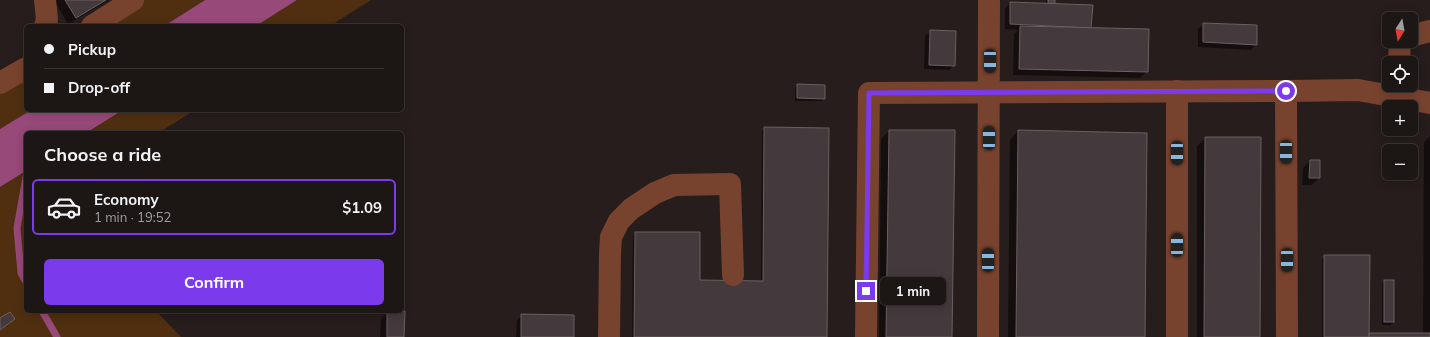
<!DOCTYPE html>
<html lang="en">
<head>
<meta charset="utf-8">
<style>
	:root { --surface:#1c1615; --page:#292322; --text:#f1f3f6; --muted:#a09fa0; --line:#3a3534; --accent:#7c3aed }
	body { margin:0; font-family:Mulish,sans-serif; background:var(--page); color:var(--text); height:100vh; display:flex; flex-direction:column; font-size:15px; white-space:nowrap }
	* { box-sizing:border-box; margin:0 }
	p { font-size:13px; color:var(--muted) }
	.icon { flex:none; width:22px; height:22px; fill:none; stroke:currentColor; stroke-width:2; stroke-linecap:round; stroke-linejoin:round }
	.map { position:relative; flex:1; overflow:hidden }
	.drawer { position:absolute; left:24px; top:131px; width:380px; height:182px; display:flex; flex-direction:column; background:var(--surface); border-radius:6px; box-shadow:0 2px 10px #0003,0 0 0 1px var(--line) }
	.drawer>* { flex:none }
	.banner { position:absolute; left:24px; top:24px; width:380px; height:88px; border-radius:6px; box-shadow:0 2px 10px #0003,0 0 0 1px var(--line); display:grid; align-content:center; height:88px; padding:0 20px; background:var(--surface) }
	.needle { width:26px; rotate:191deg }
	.tools { position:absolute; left:1382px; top:12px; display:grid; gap:8px }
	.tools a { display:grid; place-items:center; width:36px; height:36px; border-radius:6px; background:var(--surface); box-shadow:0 2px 10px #0003,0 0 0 1px var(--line); font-size:20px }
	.end { position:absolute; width:18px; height:18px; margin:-9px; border:5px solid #7c3aed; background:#fff; box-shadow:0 0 0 2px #fff }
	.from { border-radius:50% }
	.bubble { position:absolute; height:28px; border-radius:6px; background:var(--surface); box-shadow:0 2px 10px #0003,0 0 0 1px var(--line); font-size:13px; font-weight:700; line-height:28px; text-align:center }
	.car { position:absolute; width:12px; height:24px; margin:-12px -6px; border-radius:5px; box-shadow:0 0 3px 1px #0007; background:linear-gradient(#222 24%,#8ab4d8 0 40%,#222 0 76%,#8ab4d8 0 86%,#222 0) }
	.banner b { display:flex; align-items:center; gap:14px; height:38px; font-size:15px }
	.banner b+b { border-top:1px solid var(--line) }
	.banner i { width:10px; height:10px; background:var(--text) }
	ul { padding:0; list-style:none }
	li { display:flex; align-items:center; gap:12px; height:56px; margin:0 8px 6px; padding:0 12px; border:2px solid transparent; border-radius:6px }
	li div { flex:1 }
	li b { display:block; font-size:15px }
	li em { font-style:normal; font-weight:700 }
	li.on { border-color:var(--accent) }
	li>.icon { width:36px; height:36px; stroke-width:1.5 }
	h2 { padding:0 20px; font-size:18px; line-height:48px }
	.cta { display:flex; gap:8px; margin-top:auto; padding:8px 20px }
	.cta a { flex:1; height:46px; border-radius:6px; background:var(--accent); color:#fff; font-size:16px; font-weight:700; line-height:46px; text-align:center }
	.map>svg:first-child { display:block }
	.green { fill:#4f2f0f }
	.water { fill:#974979 }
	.shadow { fill:#0007 }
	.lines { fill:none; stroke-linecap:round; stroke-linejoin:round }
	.stream { stroke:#974979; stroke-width:7 }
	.building { fill:#44393c; stroke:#6a5f61 }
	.minor { stroke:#78432e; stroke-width:22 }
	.route { stroke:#7c3aed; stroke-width:5 }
</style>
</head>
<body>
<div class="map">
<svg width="1430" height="337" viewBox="0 0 1430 337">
	<rect width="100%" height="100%" fill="#261d1c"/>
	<g class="green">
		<path d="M 137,0 L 205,0 L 164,26 L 95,26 Z"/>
		<path d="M 297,0 L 371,0 L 330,26 L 256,26 Z"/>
		<path d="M 26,69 L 26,110 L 31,110 L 0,129 L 0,85 Z"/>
		<path d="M 123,110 L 195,110 L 158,133 L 86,133 Z"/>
		<path d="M 26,171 L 26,311 L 156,311 L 181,337 L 0,337 L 0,187 Z"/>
	</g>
	<g class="water">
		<path d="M 205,0 L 297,0 L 256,26 L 164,26 Z"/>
		<path d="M 31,110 L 123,110 L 86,133 L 26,133 L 26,171 L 0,187 L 0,129 Z"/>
	</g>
	<g class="shadow">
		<path d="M 54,0 L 109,0 L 68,24 Z"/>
		<path d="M 1046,0 L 1054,0 L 1054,3 L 1052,5 L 1090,28 L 1147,71 L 1140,78 L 1013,75 L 1014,34 L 1018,30 L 1005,29 L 1005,9 L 1010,3 L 1046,4 Z"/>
		<path d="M 1204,24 L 1256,44 L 1251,50 L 1198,47 L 1198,29 Z"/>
		<path d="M 931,31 L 954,65 L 949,70 L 924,69 L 925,36 Z"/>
		<path d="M 798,85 L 824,99 L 822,101 L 795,101 L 795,88 Z"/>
		<path d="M 764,128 L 826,337 L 632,337 L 633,236 L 635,233 L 699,281 L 761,282 L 762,131 Z"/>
		<path d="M 889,131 L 951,337 L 879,337 L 881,139 Z"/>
		<path d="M 1018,131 L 1146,134 L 1144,337 L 1008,337 L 1010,140 Z"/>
		<path d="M 1430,136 L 1430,337 L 1322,337 L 1322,259 L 1325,256 L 1368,335 L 1423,334 L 1424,142 Z"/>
		<path d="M 1206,138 L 1259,337 L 1197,337 L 1197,146 Z"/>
		<path d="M 1310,161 L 1319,161 L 1319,178 L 1312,185 L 1302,185 L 1303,168 Z"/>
		<path d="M 1384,281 L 1393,322 L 1391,325 L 1382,325 L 1382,284 Z"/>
		<path d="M 388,311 L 403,337 L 380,337 L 381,319 Z"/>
		<path d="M 522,315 L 573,337 L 516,337 L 517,320 Z"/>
	</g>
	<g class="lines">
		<g class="stream">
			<path d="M 26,177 L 17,228 L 21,273 L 26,282"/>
			<path d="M 42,311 L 57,337"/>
		</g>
	</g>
	<g class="building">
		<path d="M 65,0 L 106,0 L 76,18 Z"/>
		<rect x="1048" y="0" width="7" height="3"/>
		<path d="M 1010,2 L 1093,5 L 1091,28 L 1010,24 Z"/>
		<path d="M 1203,23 L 1257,25 L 1257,45 L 1203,42 Z"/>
		<path d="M 1020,26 L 1149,29 L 1148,72 L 1019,69 Z"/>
		<path d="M 930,30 L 956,31 L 955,66 L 929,65 Z"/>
		<path d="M 797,84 L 825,85 L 825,99 L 797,98 Z"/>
		<path d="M 764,127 L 829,128 L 827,337 L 634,337 L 635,232 L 700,232 L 700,280 L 763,281 Z"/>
		<path d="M 889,130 L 955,130 L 952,337 L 886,337 Z"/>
		<path d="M 1018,130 L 1147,133 L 1145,337 L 1016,337 Z"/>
		<path d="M 1205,137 L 1261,137 L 1260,337 L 1204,337 Z"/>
		<path d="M 1310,160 L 1320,160 L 1320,178 L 1309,178 Z"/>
		<path d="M 1324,255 L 1370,255 L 1369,337 L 1324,337 Z"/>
		<rect x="1384" y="280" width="10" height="42"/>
		<path d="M 387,311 L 405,311 L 404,337 L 387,337 Z"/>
		<path d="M 10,312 L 15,319 L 0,330 L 0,318 Z"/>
		<path d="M 521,314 L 574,315 L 574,337 L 521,337 Z"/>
		<rect x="1369" y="333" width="61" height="4"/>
	</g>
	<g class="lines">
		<g class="minor">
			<path d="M 45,26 L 47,19 L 45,0"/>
			<path d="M 92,26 L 133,0"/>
			<path d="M 1411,36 L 1430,31"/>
			<path d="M 1399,63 L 1400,41"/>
			<path d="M 0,83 L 26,68"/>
			<path d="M 609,337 L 610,253 L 611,237 L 619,221 L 631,209 L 655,193 L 674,185 L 730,184 L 733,275"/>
			<path d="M 866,337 L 869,93 L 1286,91"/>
			<path d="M 988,337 L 989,0"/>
			<path d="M 1177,337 L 1177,91"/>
			<path d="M 1287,337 L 1286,91 L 1358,90 L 1430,103"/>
		</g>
	</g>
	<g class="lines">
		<path class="route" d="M 866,291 L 869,93 L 1286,91"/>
	</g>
</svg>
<div class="tools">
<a><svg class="needle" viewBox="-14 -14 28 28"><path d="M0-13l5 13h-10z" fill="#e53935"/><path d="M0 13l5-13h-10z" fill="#a09fa0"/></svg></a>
<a><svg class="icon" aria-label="locate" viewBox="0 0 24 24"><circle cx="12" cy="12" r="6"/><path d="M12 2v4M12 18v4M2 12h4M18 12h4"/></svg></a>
<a>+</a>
<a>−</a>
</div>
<i class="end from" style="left:1286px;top:91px"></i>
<i class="end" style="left:866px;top:291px"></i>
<div class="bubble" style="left:880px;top:277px;width:66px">1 min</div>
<i class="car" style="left:990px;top:61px;rotate:180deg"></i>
<i class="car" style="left:989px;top:138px;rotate:0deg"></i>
<i class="car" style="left:1286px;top:152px;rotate:180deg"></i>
<i class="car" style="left:1177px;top:153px;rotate:180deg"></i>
<i class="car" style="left:1177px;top:245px;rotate:0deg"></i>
<i class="car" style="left:988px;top:260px;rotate:0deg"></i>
<i class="car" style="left:1287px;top:260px;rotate:180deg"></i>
<div class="banner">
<b><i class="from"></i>Pickup</b>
<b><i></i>Drop-off</b>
</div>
<section class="drawer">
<h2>Choose a ride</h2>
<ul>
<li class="on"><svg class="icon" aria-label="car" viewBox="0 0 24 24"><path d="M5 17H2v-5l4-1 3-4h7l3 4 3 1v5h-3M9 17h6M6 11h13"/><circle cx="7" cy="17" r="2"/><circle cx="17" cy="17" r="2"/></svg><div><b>Economy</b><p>1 min · 19:52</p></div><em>$1.09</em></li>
</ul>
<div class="cta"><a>Confirm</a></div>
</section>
</div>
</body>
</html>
